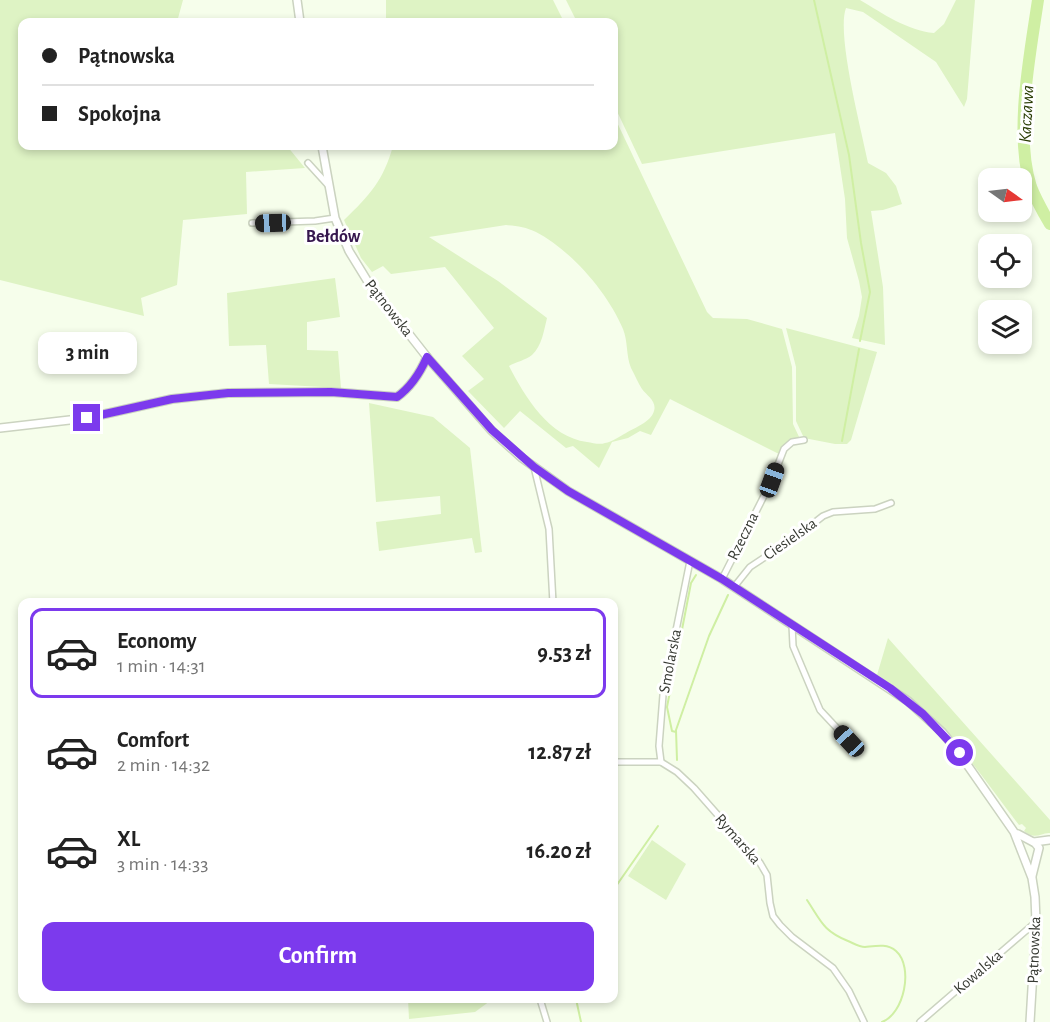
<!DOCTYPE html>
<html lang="en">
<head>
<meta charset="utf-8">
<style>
	:root { --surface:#fff; --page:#f6f6f6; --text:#222; --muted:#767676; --line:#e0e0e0; --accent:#7c3aed }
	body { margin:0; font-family:"Alegreya Sans",sans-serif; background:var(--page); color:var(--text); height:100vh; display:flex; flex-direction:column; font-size:22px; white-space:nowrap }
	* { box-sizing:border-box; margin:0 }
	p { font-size:20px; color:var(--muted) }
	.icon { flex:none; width:33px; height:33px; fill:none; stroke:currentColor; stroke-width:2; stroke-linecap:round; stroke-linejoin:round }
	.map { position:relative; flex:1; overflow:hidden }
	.details { position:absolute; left:18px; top:598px; width:600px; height:405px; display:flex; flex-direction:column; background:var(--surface); border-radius:12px; box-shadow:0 3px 9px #0003 }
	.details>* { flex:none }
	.banner { position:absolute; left:18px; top:18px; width:600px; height:132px; border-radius:12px; box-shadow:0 3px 9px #0003; display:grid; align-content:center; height:132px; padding:0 24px; background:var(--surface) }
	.needle { width:39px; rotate:104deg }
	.tools { position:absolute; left:978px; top:168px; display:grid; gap:12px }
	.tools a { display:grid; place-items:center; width:54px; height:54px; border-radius:12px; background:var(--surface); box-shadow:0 3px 9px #0003; font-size:30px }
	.end { position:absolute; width:27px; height:27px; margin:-14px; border:8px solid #7c3aed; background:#fff; box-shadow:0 0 0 3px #fff }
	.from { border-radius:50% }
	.bubble { position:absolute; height:42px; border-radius:12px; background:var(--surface); box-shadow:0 3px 9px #0003; font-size:20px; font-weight:700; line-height:42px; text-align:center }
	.car { position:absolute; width:18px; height:36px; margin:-18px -9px; border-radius:8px; box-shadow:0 0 4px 2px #0007; background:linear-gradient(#222 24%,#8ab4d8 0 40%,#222 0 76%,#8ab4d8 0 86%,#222 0) }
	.banner b { display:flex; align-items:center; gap:21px; height:57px; font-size:22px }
	.banner b+b { border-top:2px solid var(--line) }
	.banner i { width:15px; height:15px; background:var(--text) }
	ul { padding:10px 0 0; list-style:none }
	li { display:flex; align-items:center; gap:18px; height:90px; margin:0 12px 9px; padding:0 12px; border:3px solid transparent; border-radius:12px }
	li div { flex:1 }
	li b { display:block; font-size:22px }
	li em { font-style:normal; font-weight:700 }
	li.selected { border-color:var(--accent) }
	li>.icon { width:54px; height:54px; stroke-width:1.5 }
	.button { display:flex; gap:12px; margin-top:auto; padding:12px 24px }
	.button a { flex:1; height:69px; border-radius:12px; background:var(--accent); color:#fff; font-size:24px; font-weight:700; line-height:69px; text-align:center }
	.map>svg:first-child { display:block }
	.green { fill:#def3c4; fill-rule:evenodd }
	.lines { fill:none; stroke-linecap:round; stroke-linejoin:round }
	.stream { stroke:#cfefa3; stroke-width:2 }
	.river { stroke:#cfefa3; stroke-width:12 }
	.minor-casing { stroke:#cbd3c0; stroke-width:8 }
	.tertiary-casing { stroke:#cbd3c0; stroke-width:10 }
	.minor { stroke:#fff; stroke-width:5 }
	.tertiary { stroke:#fff; stroke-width:7 }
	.route { stroke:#7c3aed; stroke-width:8 }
	.labels { text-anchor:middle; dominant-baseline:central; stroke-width:6; stroke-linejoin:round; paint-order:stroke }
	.street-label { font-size:16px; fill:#373a33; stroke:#fff }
	.water-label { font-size:18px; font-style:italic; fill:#293c03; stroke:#fff }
	.neighbourhood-label { font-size:18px; font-weight:bold; fill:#36174e; stroke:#fff }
</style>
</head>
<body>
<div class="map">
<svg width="1050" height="1022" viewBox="0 0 1050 1022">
	<rect width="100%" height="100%" fill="#f6feeb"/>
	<g class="green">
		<path d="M 0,0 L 183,0 L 177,22 L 22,22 L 22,146 L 287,146 L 305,168 L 246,172 L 247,214 L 183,220 L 177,285 L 141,298 L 144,316 L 0,280 Z"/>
		<path d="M 386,0 L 553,0 L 564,22 L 386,22 Z"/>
		<path d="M 566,0 L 860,0 C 882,13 908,31 934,33 L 944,24 L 956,0 L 975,0 L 967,99 L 964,107 L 936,62 L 863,12 L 846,8 C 836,34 862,132 868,163 L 886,173 L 896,186 L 902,204 L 883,210 L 871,211 L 883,287 L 885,345 L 852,338 L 859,316 L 862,297 L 859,281 L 847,238 L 845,199 L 835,133 L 642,164 L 614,105 L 614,22 L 577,22 Z"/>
		<path d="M 614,116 L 707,312 L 713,318 L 747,319 L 782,329 L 792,367 L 793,424 L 800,439 L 788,441 L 779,454 L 670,399 L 651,435 L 640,431 L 628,438 L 612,442 L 599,468 L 573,446 L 566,448 L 520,411 L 504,428 L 468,391 L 484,379 L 462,356 L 494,328 L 445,267 L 391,274 L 383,266 L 372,272 L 361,258 L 344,220 C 370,195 383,181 393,146 L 614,146 ZM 506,225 C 517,226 526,227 536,232 C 571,250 608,293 623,329 C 628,341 626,356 631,368 C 635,375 638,383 642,389 C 647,396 657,401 654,411 C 651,422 634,428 626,433 C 620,436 612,442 605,443 C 600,445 593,443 587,442 C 549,437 525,397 509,366 C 516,362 526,360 532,355 C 542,346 544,330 547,318 L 498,281 L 429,237 Z"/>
		<path d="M 335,278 L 340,317 L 307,322 L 307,350 L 338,351 L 341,388 L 269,384 L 266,345 L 229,346 L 227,293 Z"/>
		<path d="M 786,328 L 877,352 L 851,440 L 847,444 L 835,444 L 804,438 L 796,421 L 796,367 Z"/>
		<path d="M 369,403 L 433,417 L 470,448 L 482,552 L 475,553 L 472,538 L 379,551 L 376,522 L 441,514 L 440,496 L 376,502 Z"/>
		<path d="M 888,638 L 1050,820 L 1050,833 C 1041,832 1036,841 1024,831 L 1026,828 L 1022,824 L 1019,825 C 995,794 972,760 945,731 C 924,709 901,692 877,675 Z"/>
		<path d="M 652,840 L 686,864 L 666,900 L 628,876 Z"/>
		<path d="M 408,999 L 489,999 L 490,1001 L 475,1012 L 409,1019 Z"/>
	</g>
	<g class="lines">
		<g class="stream">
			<path d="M 814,0 L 849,155 L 861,243 L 870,292 L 860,341"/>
			<path d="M 842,441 L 859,349"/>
			<path d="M 676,732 L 672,731 L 667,707 L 691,583 L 696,575"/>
			<path d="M 677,760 L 676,730 L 709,636 L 728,595"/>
			<path d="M 614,889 L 658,826"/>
			<path d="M 807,900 C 821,921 823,931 848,941 C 853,943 859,947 865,947 C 875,946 887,943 896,951 C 914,967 904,1014 882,1022"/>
			<path d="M 576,999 L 581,1022"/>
		</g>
		<path class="river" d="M 1038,0 C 1030,55 1014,134 1031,187 C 1036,200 1043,212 1050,224"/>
		<defs>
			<g id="minor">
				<path d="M 308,163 L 328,185"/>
				<path d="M 252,223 L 315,221 L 335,218"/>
				<path d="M 534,467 L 549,529 L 553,603"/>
				<path d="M 722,579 L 772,480 L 784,449 L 792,442 L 804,440"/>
				<path d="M 734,587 L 750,567 L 800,534 L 823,516 L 833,512 L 875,509 L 891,503"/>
				<path d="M 792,625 L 793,646 L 820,710 L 849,741"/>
				<path d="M 614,762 L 661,762 L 677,772 L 694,788 L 760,863 L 767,875 L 770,903 L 773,916 L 780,925 L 792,937 L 833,968 L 849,991 L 864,1022"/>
				<path d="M 661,762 L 659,746 L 663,695 L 690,561"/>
				<path d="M 540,999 L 547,1022"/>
				<path d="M 920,1022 L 1036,922"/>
			</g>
			<g id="tertiary">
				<path d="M 297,0 L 300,22"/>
				<path d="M 322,146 L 335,218 L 349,251 L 368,282 L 427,357 L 491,430 L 522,458 L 568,491 L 722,579 L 908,701 L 942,732 L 959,753 L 1014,832 L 1032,878 L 1035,897 L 1036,922 L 1030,1022"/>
				<path d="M 0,428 L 87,418 L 172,399 L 228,393 L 331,392 L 397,397 C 411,387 420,373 427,357"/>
				<path d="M 1018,834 L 1035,843 L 1039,848 L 1032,876"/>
				<path d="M 1034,842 L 1049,840"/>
			</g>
		</defs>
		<use href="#minor" class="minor-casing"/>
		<use href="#tertiary" class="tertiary-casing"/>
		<use href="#minor" class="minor"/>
		<use href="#tertiary" class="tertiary"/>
	</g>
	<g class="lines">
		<path class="route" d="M 87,418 L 172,399 L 228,393 L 331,392 L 397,397 C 411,387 420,373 427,357 L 492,430 L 534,467 L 568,491 L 722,579 L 890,688 L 923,714 L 960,753"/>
	</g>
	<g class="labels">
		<g class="street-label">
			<text transform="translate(389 308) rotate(52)">Pątnowska</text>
			<text transform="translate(743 536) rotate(-64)">Rzeczna</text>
			<text transform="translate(790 539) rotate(-35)">Ciesielska</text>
			<text transform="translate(670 661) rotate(-79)">Smolarska</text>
			<text transform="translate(738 839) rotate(49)">Rymarska</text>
			<text transform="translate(1034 950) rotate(-88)">Pątnowska</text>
			<text transform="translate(978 972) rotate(-41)">Kowalska</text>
		</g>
		<g class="water-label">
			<text transform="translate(1027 114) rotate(-87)">Kaczawa</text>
		</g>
		<g class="neighbourhood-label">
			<text x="333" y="237">Bełdów</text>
		</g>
	</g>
</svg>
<div class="tools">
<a><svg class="needle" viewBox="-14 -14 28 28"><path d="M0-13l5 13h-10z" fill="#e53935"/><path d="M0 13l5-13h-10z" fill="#767676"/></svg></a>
<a><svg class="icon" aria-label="locate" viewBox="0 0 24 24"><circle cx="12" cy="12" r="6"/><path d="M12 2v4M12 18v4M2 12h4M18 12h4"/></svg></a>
<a><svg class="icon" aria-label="layers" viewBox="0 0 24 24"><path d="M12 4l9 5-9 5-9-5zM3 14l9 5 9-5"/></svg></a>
</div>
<i class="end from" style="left:960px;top:753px"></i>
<i class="end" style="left:87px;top:418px"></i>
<div class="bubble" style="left:38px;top:332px;width:99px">3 min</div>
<i class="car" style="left:273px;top:223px;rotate:268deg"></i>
<i class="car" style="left:772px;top:480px;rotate:20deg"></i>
<i class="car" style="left:849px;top:741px;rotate:317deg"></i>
<div class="banner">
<b><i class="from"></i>Pątnowska</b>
<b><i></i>Spokojna</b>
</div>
<section class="details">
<ul>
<li class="selected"><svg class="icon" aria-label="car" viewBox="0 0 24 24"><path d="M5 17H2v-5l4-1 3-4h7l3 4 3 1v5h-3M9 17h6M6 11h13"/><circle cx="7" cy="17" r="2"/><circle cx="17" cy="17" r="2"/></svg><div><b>Economy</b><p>1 min · 14:31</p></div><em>9.53 zł</em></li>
<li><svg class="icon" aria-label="car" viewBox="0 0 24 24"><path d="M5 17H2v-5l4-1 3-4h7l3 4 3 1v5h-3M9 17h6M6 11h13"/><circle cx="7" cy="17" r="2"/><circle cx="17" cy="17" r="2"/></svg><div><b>Comfort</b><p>2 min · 14:32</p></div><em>12.87 zł</em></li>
<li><svg class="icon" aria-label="car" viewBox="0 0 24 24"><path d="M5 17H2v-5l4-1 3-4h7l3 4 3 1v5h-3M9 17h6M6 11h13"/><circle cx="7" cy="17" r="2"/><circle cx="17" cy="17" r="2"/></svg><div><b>XL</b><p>3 min · 14:33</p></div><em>16.20 zł</em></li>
</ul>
<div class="button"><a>Confirm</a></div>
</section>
</div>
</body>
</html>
